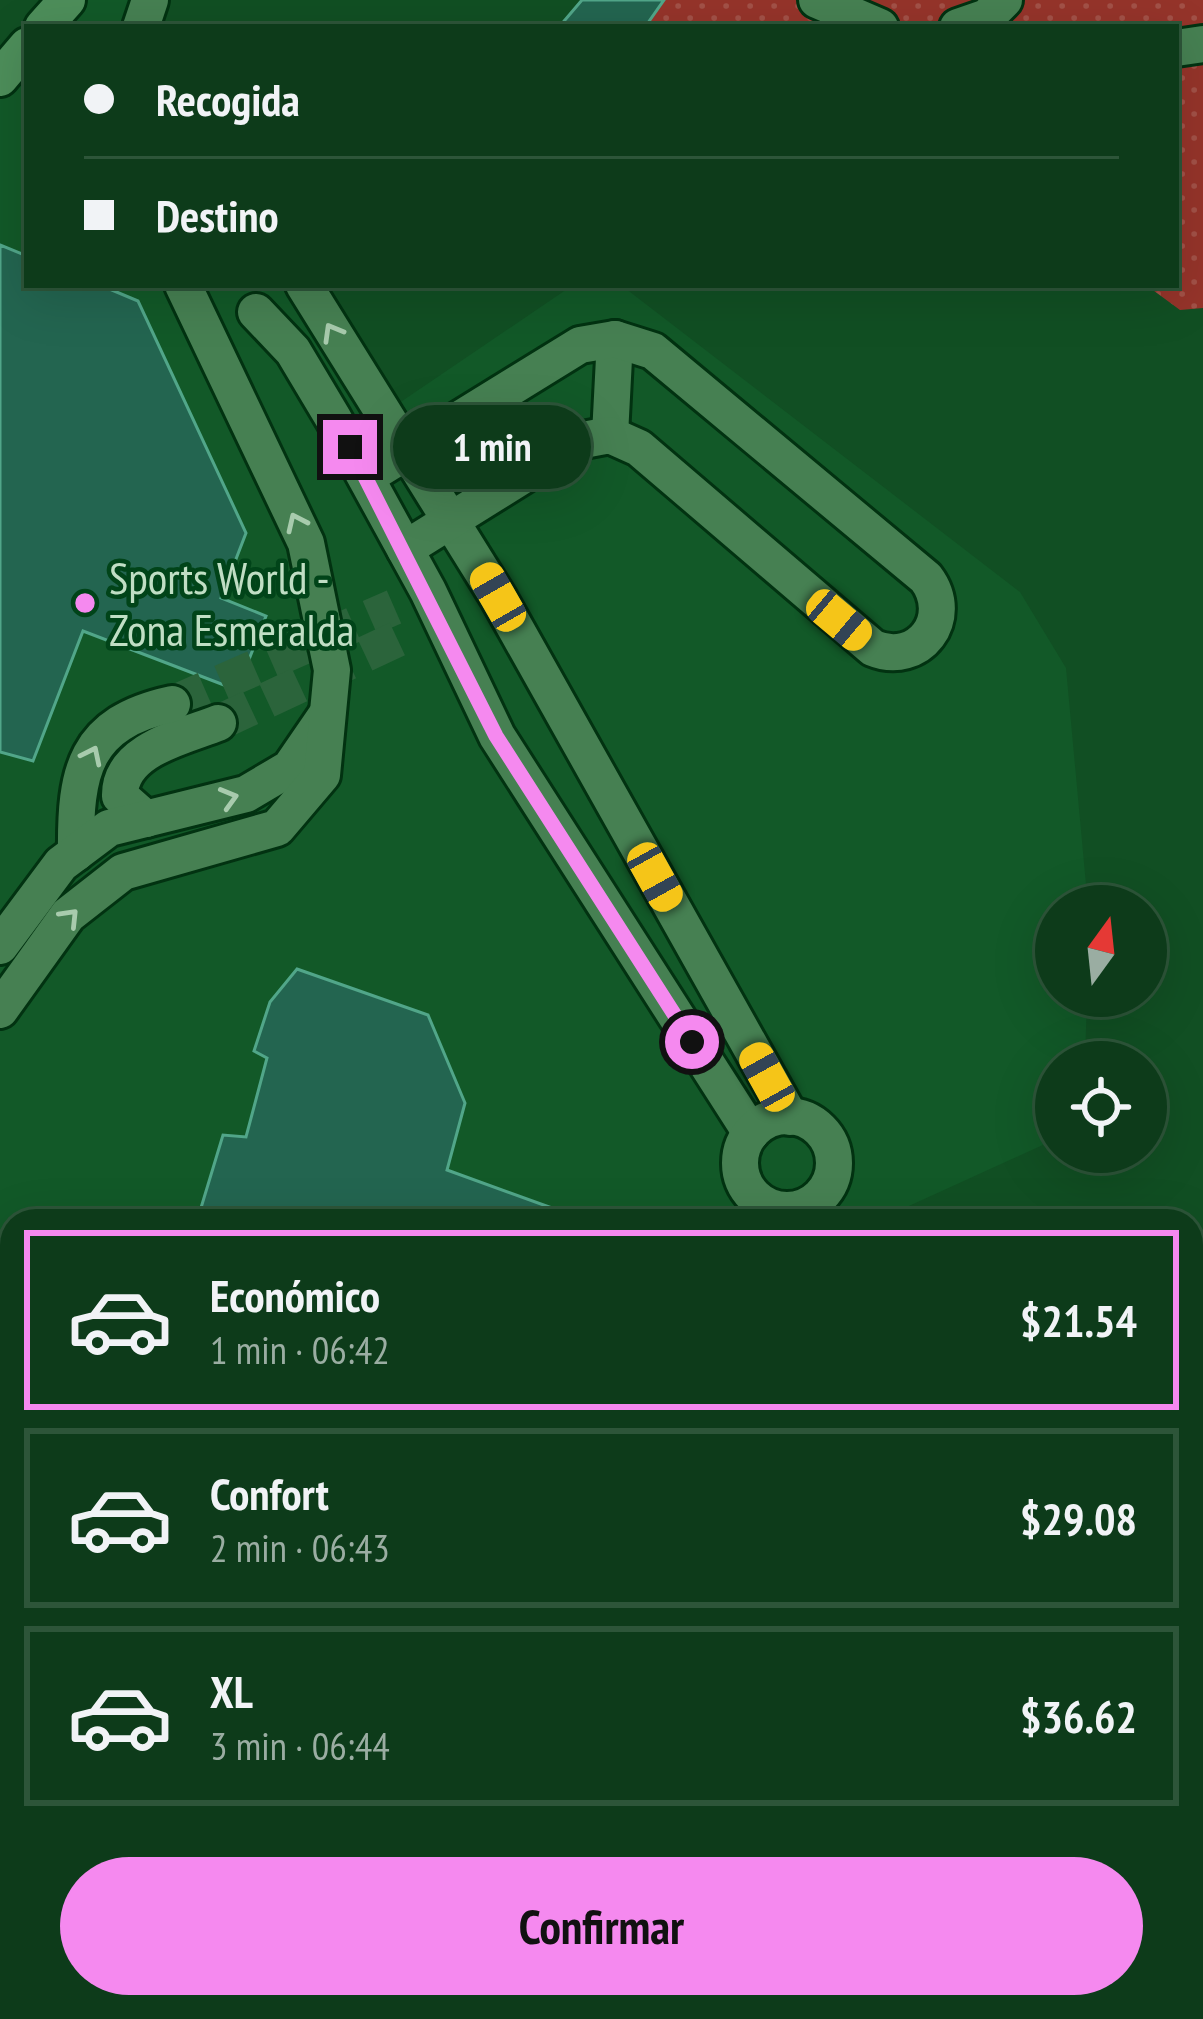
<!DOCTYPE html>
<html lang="es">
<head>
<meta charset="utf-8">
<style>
	:root { --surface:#0d3b1a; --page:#1b4627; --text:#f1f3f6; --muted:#9aada2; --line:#2d5539; --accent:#f589ef }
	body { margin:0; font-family:"PT Sans Narrow",sans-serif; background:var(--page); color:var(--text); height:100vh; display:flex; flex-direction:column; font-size:45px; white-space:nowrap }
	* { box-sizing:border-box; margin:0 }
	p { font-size:39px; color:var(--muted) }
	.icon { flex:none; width:66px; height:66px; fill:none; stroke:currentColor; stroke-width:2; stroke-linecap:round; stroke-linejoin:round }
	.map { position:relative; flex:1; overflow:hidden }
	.drawer { position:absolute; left:0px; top:1209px; width:1203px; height:810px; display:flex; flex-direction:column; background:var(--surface); border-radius:36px 36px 0 0; box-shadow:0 12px 48px #0002,0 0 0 3px var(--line) }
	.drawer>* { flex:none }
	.banner { position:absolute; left:24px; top:24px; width:1155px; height:264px; border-radius:0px; box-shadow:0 12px 48px #0002,0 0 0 3px var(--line); display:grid; align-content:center; height:264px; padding:0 60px; background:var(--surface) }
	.needle { width:78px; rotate:15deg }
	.tools { position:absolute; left:1035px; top:885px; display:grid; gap:24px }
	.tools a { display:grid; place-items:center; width:132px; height:132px; border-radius:50%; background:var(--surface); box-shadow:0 12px 48px #0002,0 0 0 3px var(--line); font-size:60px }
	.end { position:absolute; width:54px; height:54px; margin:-27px; border:15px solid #f589ef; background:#111; box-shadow:0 0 0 6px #111 }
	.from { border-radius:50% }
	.bubble { position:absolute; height:84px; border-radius:42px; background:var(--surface); box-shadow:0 12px 48px #0002,0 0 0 3px var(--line); font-size:39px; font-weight:600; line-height:84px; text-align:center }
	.car { position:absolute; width:36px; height:72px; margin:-36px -18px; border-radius:15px; box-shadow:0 0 9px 3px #0007; background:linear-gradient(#f5c518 24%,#345 0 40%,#f5c518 0 76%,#345 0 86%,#f5c518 0) }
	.banner b { display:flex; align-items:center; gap:42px; height:114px; font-size:45px }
	.banner b+b { border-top:3px solid var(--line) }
	.banner i { width:30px; height:30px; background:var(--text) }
	ul { padding:21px 0 0; list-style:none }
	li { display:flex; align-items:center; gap:36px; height:180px; margin:0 24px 18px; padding:0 36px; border:6px solid var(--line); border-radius:0px }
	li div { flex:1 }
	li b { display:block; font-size:45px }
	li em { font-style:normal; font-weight:600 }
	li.active { border-color:var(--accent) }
	li>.icon { width:108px; height:108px; stroke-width:1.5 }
	.primary-button { display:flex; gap:24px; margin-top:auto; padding:24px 60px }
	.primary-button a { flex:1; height:138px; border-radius:72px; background:var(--accent); color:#111; font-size:48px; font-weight:600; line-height:138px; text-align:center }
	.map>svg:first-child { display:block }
	.built { fill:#125928 }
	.park { fill:url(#park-dots) }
	.building { fill:#236550; stroke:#51a689; stroke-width:3 }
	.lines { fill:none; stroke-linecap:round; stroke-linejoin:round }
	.minor-tunnel { stroke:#2b643b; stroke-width:36; stroke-dasharray:36 18; stroke-linecap:butt }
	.minor-casing { stroke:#023211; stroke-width:42 }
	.major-casing { stroke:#023211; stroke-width:42 }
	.minor { stroke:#468052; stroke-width:36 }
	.major { stroke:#4d8e5a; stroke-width:36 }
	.oneway { stroke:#a8cbad }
	.route { stroke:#f589ef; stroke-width:15 }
	.poi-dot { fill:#f589ef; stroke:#014419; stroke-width:4.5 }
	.labels { text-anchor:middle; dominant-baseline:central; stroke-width:9; stroke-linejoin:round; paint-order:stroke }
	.poi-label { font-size:45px; fill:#c0dec4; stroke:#014419; text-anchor:start }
</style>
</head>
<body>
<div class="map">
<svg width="1203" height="2019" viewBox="0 0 1203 2019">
	<defs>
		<pattern id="park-dots" width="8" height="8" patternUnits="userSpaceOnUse" patternTransform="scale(3)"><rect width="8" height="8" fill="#95342a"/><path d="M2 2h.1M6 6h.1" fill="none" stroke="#a25147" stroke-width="1.8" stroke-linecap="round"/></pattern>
	</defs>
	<rect width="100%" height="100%" fill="#114f23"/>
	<g class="built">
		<path d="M 67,0 L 138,0 L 141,27 L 44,27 Z"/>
		<path d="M 27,46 L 27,285 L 304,285 L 383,414 L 573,285 L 621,285 L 1020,592 L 1066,668 L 1088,906 L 1056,906 L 1056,996 L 1087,996 L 1085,1062 L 1056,1062 L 1056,1139 L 876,1221 L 12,1221 L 12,1308 L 0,1301 L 0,78 Z"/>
	</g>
	<path class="park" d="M 664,0 L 1203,0 L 1203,308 L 1180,310 L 1146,285 L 1176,285 L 1176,27 L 645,27 Z"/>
	<g class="building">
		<path d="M 582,0 L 664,0 L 645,27 L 559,27 Z"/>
		<path d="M 0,245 L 27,256 L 27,285 L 100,285 L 138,301 L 246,533 L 221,598 L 266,616 L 237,690 L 83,631 L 33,761 L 0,752 Z"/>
		<path d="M 297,969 L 428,1015 L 465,1103 L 447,1170 L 588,1221 L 197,1221 L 223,1135 L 246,1137 L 267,1058 L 254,1051 L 270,1002 Z"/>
		<path d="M 686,2007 L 787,2007 L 798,2019 L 697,2019 Z"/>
	</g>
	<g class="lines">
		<g class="minor-tunnel">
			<path d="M 172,704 L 394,607"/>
			<path d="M 218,723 L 406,635"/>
		</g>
		<defs>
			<g id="minor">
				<path d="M 817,0 L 880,27"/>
				<path d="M 141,27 L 150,0"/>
				<path d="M 958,27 L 987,17 L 1004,0"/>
				<path d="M 1176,48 L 1203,44"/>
				<path d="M 304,285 L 498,597 L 790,1117"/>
				<path d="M 256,312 L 293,351 L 333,418 L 428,591 L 497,736 L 751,1133"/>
				<path d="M 610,435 L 615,339"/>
				<path d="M 366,477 L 580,345 L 615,339 L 653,351 L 926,578 C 956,618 919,667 873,648 L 639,448 L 610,435 L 578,441 L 405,549"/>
				<path d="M 146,819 L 120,796 C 119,750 182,737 218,723"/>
				<path d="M 76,853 C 75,771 84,723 172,704"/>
				<path d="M 0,946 L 61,864 L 109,828 L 246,794 L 290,768 L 325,717"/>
				<path d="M 0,1010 L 68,915 L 123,872 L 277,828 L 322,775 L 332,670 L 306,543 L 183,285"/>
				<circle cx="787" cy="1163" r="47"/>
				<path d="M 1191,1924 L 1203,1926"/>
				<path d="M 841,2007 L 848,2019"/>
			</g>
			<g id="major">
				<path d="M 43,27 L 67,0"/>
				<path d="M 0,78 L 27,46"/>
				<path d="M 0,1301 L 12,1308"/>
				<path d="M 0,1343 L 12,1347"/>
				<path d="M 0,1416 L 12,1420"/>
				<path d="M 951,2007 L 956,2019"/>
				<path d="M 1027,2007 L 1033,2019"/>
			</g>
		</defs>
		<use href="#minor" class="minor-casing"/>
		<use href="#major" class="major-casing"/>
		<use href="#minor" class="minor"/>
		<use href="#major" class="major"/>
	</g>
	<defs><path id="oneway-chevron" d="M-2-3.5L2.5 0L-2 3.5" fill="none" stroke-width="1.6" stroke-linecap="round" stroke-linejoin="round" transform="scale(3)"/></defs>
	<g class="oneway">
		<use href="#oneway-chevron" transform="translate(332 332) rotate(-120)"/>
		<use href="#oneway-chevron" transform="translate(296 522) rotate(-115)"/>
		<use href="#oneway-chevron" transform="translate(92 755) rotate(-64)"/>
		<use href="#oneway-chevron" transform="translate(229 798) rotate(-16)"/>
		<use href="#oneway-chevron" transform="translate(70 917) rotate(-46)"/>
	</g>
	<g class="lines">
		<path class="route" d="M 350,447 L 496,736 L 692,1042"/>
	</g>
	<circle class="poi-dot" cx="85" cy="603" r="12"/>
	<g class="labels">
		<g class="poi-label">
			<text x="109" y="577">Sports World -<tspan x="109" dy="52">Zona Esmeralda</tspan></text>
		</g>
	</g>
</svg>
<div class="tools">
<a><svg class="needle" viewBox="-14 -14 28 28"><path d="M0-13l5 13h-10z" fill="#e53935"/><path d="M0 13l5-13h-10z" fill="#9aada2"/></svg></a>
<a><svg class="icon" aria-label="locate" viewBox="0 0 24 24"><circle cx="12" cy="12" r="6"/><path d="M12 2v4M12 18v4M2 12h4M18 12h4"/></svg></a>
</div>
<i class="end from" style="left:692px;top:1042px"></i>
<i class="end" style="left:350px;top:447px"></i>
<div class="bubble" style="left:393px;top:405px;width:198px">1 min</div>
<i class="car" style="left:498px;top:597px;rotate:330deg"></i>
<i class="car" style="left:839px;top:620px;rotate:130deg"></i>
<i class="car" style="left:655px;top:877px;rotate:151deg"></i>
<i class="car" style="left:767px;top:1077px;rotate:331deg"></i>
<div class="banner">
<b><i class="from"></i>Recogida</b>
<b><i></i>Destino</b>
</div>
<section class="drawer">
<ul>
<li class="active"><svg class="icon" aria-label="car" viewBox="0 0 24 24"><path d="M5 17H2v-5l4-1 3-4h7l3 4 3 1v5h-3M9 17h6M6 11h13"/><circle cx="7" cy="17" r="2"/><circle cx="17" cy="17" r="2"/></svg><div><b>Económico</b><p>1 min · 06:42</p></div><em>$21.54</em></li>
<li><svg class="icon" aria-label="car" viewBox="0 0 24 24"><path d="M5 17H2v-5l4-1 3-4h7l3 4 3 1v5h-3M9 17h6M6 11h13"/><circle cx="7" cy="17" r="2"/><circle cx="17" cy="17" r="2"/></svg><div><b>Confort</b><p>2 min · 06:43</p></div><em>$29.08</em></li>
<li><svg class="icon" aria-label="car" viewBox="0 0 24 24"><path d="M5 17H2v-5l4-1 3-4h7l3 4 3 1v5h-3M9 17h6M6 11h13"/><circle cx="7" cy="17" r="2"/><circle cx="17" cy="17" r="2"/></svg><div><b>XL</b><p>3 min · 06:44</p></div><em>$36.62</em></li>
</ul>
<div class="primary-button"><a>Confirmar</a></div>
</section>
</div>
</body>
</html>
